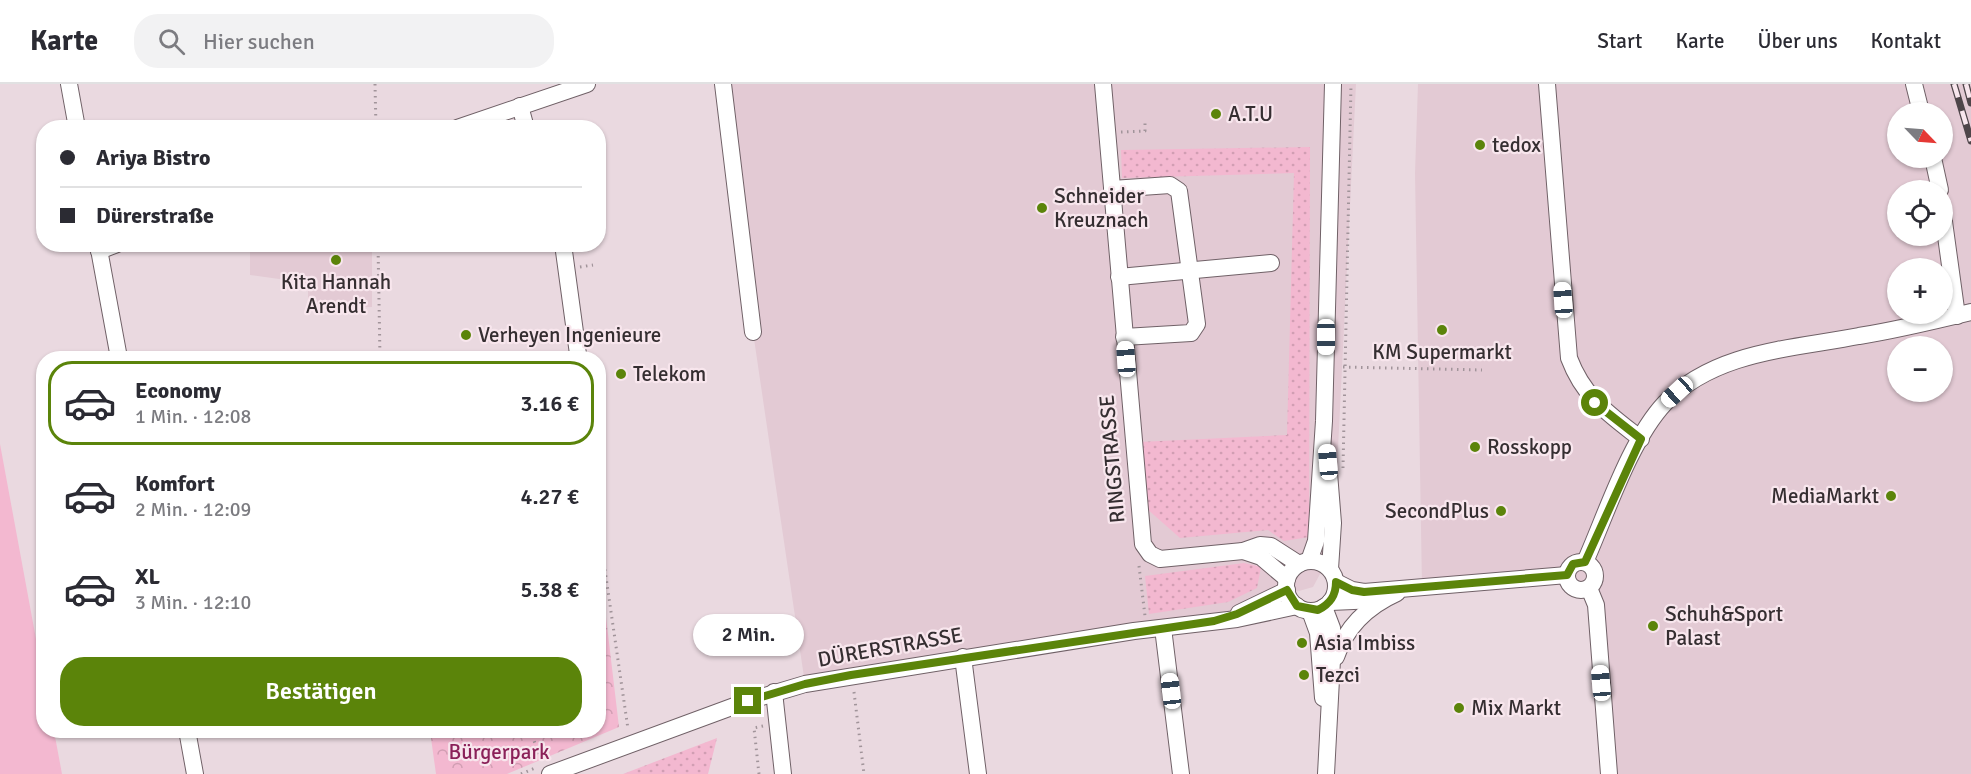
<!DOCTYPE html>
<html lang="de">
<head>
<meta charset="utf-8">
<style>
	:root { --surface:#fff; --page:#f2f2f3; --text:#2b2b33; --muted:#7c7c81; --line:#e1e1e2; --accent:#5b840a }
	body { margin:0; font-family:Signika,sans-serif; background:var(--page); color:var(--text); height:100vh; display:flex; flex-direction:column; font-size:22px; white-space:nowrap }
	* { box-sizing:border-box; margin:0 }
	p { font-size:20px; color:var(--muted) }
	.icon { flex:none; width:33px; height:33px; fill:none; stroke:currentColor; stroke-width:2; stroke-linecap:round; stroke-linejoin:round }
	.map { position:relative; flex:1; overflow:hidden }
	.sheet { position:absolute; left:36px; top:267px; width:570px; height:387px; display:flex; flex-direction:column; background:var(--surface); border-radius:24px; box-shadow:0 2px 4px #0004 }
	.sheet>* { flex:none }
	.top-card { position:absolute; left:36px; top:36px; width:570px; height:132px; border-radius:24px; box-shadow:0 2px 4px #0004; display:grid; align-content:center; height:132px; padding:0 24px; background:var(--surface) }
	.needle { width:39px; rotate:115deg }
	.controls { position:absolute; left:1887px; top:18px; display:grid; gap:12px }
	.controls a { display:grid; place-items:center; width:66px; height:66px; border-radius:50%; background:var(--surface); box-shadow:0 2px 4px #0004; font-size:30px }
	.end { position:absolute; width:27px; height:27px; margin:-14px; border:8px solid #5b840a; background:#fff; box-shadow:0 0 0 3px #fff }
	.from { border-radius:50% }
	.bubble { position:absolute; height:42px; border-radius:21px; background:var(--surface); box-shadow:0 2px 4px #0004; font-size:20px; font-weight:600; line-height:42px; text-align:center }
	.car { position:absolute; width:18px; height:36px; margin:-18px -9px; border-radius:8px; box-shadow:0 0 4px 2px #0007; background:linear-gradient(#fff 24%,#345 0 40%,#fff 0 76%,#345 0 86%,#fff 0) }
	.top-card b { display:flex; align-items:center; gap:21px; height:57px; font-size:22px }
	.top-card b+b { border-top:2px solid var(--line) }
	.top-card i { width:15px; height:15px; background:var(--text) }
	ul { padding:10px 0 0; list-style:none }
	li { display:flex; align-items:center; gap:18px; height:84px; margin:0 12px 9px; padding:0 12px; border:3px solid transparent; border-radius:24px }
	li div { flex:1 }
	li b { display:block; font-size:22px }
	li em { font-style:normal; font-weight:600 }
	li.current { border-color:var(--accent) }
	li>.icon { width:54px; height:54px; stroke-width:1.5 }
	.button { display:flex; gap:12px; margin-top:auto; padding:12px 24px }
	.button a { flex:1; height:69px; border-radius:24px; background:var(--accent); color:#fff; font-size:24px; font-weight:600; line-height:69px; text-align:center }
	header { display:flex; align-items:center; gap:36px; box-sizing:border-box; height:84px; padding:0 30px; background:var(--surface); border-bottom:2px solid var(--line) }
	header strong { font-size:28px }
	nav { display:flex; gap:33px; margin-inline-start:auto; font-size:21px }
	.search { width:420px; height:54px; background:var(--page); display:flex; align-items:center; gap:15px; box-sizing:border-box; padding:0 21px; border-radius:24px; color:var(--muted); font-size:22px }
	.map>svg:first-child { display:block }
	.built { fill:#e3cad4; fill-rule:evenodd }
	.grass { fill:url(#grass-dots) }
	.park { fill:url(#park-crowns) }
	.garden { fill:#f3b8d0 }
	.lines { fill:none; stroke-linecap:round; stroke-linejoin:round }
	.minor-casing { stroke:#706167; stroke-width:18 }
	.path { stroke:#a1949a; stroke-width:3; stroke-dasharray:1.5 4.5; stroke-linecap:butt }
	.minor { stroke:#fff; stroke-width:16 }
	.rail-casing { stroke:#4e4549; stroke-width:7 }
	.rail { stroke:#f8e6ed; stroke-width:4.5; stroke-dasharray:14; stroke-linecap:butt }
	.route { stroke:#5b840a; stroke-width:8 }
	.poi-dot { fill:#5b840a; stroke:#f8e6ed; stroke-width:2 }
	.labels { text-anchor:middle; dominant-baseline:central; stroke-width:4.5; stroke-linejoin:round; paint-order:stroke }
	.poi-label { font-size:21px; fill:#352e31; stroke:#f8e6ed; text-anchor:start }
	.street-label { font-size:21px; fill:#352e31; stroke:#f8e6ed }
	.park-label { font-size:21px; fill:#8b2159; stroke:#f8e6ed }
</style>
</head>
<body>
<header>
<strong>Karte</strong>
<div class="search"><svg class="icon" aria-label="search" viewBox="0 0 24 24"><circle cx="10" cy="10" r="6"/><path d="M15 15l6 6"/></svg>Hier suchen</div>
<nav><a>Start</a><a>Karte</a><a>Über uns</a><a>Kontakt</a></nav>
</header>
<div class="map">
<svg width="1971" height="690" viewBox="0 0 1971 690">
	<defs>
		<pattern id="grass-dots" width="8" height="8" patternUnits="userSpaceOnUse" patternTransform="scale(1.5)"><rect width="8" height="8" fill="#f3b8d0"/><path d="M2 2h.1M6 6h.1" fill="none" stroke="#d19eb3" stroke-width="1.8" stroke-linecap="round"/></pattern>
		<pattern id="park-crowns" width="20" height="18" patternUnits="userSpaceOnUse" patternTransform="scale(1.5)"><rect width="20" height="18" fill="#f3b8d0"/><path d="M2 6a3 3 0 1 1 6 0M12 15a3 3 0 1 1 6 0" fill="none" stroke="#d19eb3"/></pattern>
	</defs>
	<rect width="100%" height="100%" fill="#ead9e0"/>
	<g class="built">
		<path d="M 723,0 L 1356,0 L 1333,466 L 1313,503 L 1235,525 L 1212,537 L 805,600 L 753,248 Z"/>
		<path d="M 1418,0 L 1971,0 L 1971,690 L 1609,690 L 1596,521 L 1582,506 L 1572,503 L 1567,496 L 1422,503 L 1415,89 ZM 1898,28 L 1942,28 L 1942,74 L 1898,74 ZM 1898,106 L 1942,106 L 1942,152 L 1898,152 ZM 1898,184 L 1942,184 L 1942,230 L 1898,230 ZM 1898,262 L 1942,262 L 1942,308 L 1898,308 Z"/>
		<path d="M 250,161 L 372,161 L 372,223 L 308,224 L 308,199 L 250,191 Z"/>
	</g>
	<g class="grass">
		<path d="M 1310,63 L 1309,453 L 1284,457 L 1268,446 L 1180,454 L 1146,424 L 1139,358 L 1287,351 L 1294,89 L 1122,94 L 1121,66 Z"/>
		<path d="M 1244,479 L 1261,483 L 1257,504 L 1228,518 L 1149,530 L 1145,492 Z"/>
		<path d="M 717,654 L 708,690 L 623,690 Z"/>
	</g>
	<path class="park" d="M 599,474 L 619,643 L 507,690 L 436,690 L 430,647 L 598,646 Z"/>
	<path class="garden" d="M 0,360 L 43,593 L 44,646 L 54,647 L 62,690 L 0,690 Z"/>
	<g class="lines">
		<defs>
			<g id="minor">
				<path d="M 69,0 L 77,44"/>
				<path d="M 723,0 L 753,248"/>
				<path d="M 1103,0 L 1143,460 L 1150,470 L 1160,475 L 1243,467 L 1260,461 L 1271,462 L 1299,480"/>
				<path d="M 1547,0 L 1569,274 C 1584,314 1609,330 1641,355"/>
				<path d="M 1914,0 L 1921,28"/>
				<path d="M 520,22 L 526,44"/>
				<path d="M 457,44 L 587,0"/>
				<path d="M 1933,74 L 1940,106"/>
				<path d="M 1112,105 L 1170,101 L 1179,107 L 1197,240 L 1191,249 L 1124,253"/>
				<path d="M 1942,123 L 1957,232"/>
				<path d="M 98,160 L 119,274"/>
				<path d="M 563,160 L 578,270"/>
				<path d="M 99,167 L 117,160"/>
				<path d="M 1119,193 L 1271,179"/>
				<path d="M 1329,389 L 1333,439 L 1330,485"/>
				<path d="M 1243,467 L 1261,473 L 1287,495"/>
				<path d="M 1309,477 L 1316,457 L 1324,337 L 1333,0"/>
				<circle cx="1311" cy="502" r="25"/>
				<circle cx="1581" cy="492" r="14"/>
				<path d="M 1585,478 C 1606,431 1630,356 1665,319 C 1715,267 1792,265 1859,252 C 1897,246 1934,237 1971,228"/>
				<path d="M 1336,498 L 1352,506 L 1364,508 L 1567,491"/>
				<path d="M 1589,504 L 1596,521 L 1609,690"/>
				<path d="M 1330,518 L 1377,516"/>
				<path d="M 1324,523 L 1332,544 L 1333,557 L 1326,690"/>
				<path d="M 1310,527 L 1318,549 L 1323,614"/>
				<path d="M 1239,529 L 1287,506"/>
				<path d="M 1163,544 L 1181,690"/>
				<path d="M 963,573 L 978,690"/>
				<path d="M 1336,573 C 1346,543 1368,522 1397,509"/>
				<path d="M 774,608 L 783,690"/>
				<path d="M 187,646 L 195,690"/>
				<path d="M 550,690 L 748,617 L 805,600 L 1134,547 L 1237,535 L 1297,522"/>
			</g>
		</defs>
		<use href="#minor" class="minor-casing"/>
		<g class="path">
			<path d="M 375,0 L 376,44"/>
			<path d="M 1121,48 L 1145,47 L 1145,39"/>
			<path d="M 378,160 L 380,274"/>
			<path d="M 580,183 L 593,181"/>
			<path d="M 1343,283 L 1482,286"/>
			<path d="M 1343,384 L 1351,0"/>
			<path d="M 598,438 L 628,645"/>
			<path d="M 1139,482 L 1145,532"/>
			<path d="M 854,608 L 864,690"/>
			<path d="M 530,646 L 542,678"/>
			<path d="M 521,690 L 535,684"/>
			<path d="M 759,690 L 754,644 L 763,642"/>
		</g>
		<use href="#minor" class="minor"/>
		<defs>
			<g id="rail">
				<path d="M 1954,0 L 1971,57"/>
				<path d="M 1966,0 L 1971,19"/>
			</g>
		</defs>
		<use href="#rail" class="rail-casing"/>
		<use href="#rail" class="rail"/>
	</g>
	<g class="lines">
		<path class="route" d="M 748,617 L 805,600 L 851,591 L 1214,537 L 1237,530 L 1287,506 L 1297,522 L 1318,526 C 1330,520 1336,512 1336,498 L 1352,506 L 1364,508 L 1567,491 L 1573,480 L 1585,478 L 1641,355 L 1595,319"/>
	</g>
	<g class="poi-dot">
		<circle cx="1216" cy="30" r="6"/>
		<circle cx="1480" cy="61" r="6"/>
		<circle cx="1042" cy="124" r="6"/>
		<circle cx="336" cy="176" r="6"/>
		<circle cx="1442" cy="246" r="6"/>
		<circle cx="466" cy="251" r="6"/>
		<circle cx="621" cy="290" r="6"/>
		<circle cx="1475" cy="363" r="6"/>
		<circle cx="1891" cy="412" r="6"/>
		<circle cx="1501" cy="427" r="6"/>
		<circle cx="1653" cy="542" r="6"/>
		<circle cx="1302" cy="559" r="6"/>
		<circle cx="1304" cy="591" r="6"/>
		<circle cx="1459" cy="624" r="6"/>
	</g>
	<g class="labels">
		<g class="poi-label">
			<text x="1228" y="30">A.T.U</text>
			<text x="1492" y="61">tedox</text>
			<text x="1054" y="112">Schneider<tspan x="1054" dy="24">Kreuznach</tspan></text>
			<text x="336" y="198" text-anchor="middle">Kita Hannah<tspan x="336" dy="24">Arendt</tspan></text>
			<text x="478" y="251">Verheyen Ingenieure</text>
			<text x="1442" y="268" text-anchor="middle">KM Supermarkt</text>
			<text x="633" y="290">Telekom</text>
			<text x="1487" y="363">Rosskopp</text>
			<text x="1879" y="412" text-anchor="end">MediaMarkt</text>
			<text x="1489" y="427" text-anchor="end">SecondPlus</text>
			<text x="1665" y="530">Schuh&amp;Sport<tspan x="1665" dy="24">Palast</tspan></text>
			<text x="1314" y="559">Asia Imbiss</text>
			<text x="1316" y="591">Tezci</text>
			<text x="1471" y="624">Mix Markt</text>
		</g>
		<g class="street-label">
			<text transform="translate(1112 375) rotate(-95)">RINGSTRASSE</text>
			<text transform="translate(890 563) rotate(-10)">DÜRERSTRASSE</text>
		</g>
		<g class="park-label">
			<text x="499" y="668">Bürgerpark</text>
		</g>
	</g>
</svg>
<div class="controls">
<a><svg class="needle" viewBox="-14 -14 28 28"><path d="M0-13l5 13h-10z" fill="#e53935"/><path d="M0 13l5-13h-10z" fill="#7c7c81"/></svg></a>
<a><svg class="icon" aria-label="locate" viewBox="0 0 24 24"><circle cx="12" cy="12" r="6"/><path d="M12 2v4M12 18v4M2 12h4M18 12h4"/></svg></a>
<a>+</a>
<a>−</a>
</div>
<i class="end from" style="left:1595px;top:319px"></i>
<i class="end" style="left:748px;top:617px"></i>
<div class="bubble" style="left:693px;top:530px;width:111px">2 Min.</div>
<i class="car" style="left:1563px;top:216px;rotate:356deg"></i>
<i class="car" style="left:1326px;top:253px;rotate:180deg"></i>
<i class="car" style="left:1126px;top:275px;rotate:356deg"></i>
<i class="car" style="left:1677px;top:308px;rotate:228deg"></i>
<i class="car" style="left:1328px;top:378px;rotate:355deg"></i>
<i class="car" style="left:1601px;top:599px;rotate:355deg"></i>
<i class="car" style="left:1171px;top:607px;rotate:353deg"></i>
<div class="top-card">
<b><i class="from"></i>Ariya Bistro</b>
<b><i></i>Dürerstraße</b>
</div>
<section class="sheet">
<ul>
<li class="current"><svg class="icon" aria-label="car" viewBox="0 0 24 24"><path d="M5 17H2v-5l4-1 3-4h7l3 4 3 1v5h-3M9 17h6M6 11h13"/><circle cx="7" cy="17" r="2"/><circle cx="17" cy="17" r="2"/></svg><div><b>Economy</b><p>1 Min. · 12:08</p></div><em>3.16 €</em></li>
<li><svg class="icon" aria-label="car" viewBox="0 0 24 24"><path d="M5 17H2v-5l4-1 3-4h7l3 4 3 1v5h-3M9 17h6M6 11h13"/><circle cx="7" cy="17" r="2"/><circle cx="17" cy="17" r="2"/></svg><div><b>Komfort</b><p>2 Min. · 12:09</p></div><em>4.27 €</em></li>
<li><svg class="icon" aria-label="car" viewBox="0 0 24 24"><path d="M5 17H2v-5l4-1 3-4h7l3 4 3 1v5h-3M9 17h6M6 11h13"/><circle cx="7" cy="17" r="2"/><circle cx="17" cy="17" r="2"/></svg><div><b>XL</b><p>3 Min. · 12:10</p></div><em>5.38 €</em></li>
</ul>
<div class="button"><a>Bestätigen</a></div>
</section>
</div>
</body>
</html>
